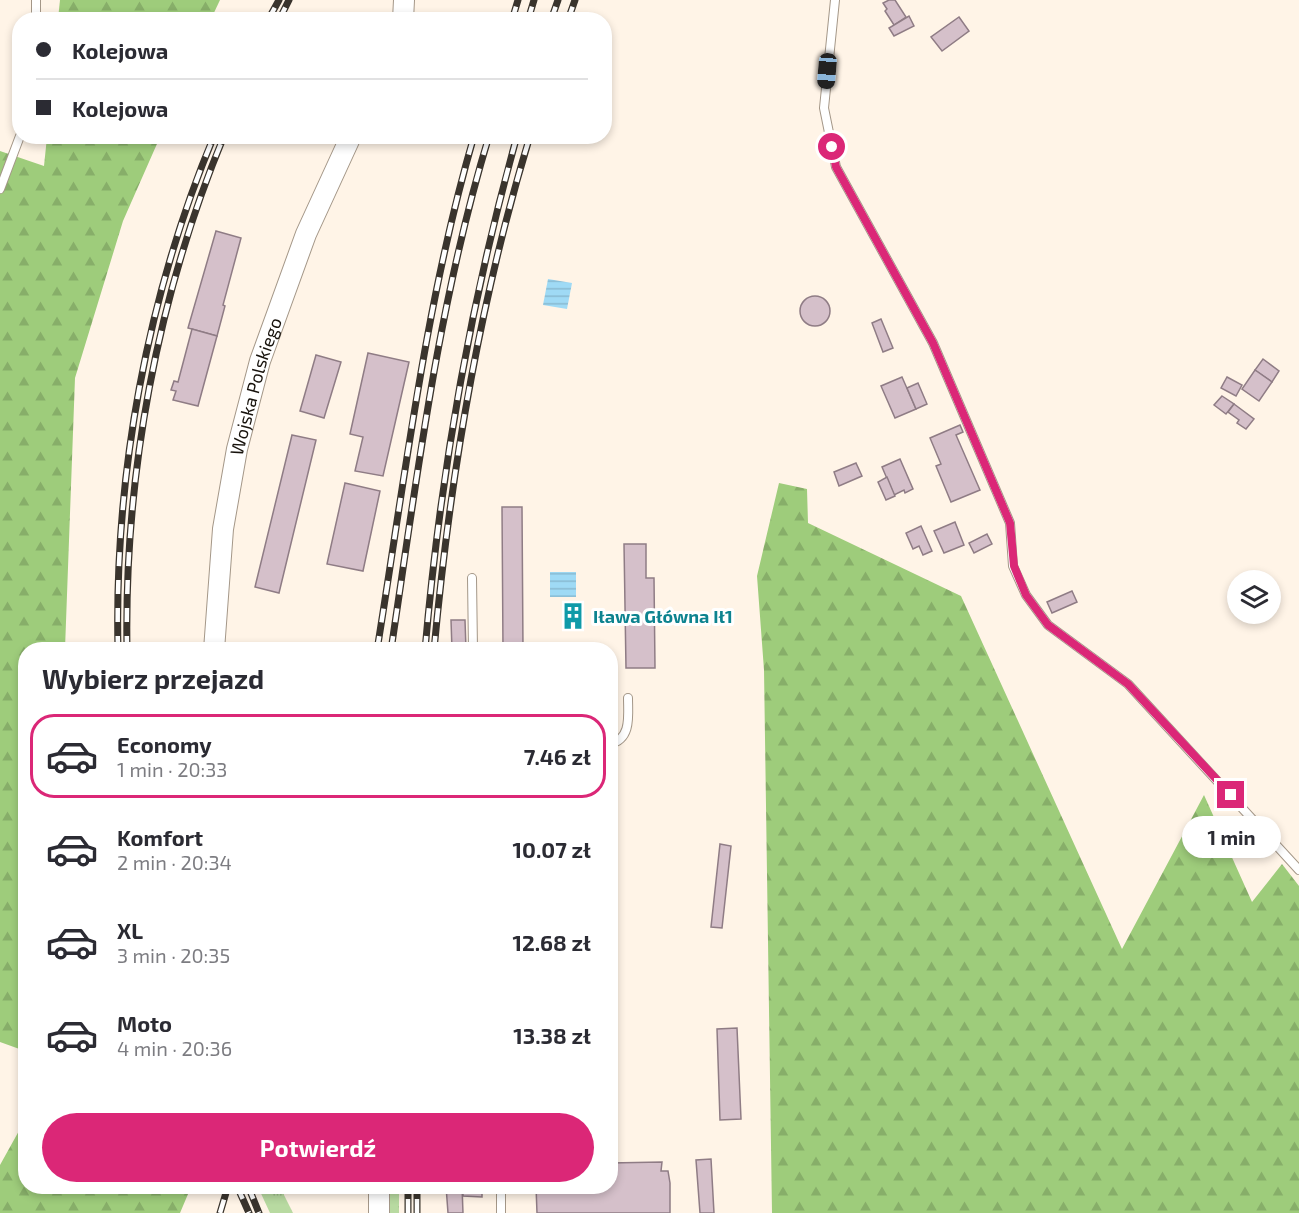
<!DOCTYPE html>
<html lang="pl">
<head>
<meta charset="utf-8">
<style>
	:root { --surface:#fff; --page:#f7f7f7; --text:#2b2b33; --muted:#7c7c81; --line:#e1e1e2; --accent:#db2777 }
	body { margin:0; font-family:"Exo 2",sans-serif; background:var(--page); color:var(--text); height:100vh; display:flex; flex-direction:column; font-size:22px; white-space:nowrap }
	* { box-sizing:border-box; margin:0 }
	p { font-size:20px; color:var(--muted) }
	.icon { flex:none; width:33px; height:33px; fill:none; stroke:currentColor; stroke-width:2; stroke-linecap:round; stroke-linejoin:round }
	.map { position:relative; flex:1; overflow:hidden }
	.panel { position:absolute; left:18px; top:642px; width:600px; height:552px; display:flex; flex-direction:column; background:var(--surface); border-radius:24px; box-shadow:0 3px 9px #0003 }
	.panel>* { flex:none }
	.hud { position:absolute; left:12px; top:12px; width:600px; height:132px; border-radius:24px; box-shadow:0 3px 9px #0003; display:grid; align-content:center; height:132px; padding:0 24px; background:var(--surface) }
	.controls { position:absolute; left:1227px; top:570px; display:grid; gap:12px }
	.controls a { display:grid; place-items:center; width:54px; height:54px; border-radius:50%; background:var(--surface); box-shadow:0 3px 9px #0003; font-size:30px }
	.end { position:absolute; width:27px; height:27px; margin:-14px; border:8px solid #db2777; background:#fff; box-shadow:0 0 0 3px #fff }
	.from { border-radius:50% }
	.bubble { position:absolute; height:42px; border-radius:21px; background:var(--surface); box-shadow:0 3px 9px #0003; font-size:20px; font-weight:700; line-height:42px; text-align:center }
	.car { position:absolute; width:18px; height:36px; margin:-18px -9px; border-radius:8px; box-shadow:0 0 4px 2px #0007; background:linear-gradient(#222 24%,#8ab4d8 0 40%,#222 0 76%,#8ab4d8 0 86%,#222 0) }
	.hud b { display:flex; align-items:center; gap:21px; height:57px; font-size:22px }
	.hud b+b { border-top:2px solid var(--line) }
	.hud i { width:15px; height:15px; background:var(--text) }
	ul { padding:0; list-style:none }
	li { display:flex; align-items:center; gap:18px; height:84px; margin:0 12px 9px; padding:0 12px; border:3px solid transparent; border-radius:24px }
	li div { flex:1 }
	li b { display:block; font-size:22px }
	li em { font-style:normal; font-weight:700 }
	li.current { border-color:var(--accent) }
	li>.icon { width:54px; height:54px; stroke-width:1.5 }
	h2 { padding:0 24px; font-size:27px; line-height:72px }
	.primary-button { display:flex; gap:12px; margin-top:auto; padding:12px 24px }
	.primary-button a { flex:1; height:69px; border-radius:36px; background:var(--accent); color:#fff; font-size:24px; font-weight:700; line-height:69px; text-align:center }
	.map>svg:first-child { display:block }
	.grass { fill:url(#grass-tufts) }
	.forest { fill:url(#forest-firs) }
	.water { fill:url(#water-rules) }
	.building { fill:#d5c0ca; stroke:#8f7c85; stroke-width:1.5 }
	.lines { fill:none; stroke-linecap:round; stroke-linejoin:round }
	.service-casing { stroke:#a49788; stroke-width:10 }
	.tertiary-casing { stroke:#a49788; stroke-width:22 }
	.service { stroke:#fff; stroke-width:8 }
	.tertiary { stroke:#fff; stroke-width:20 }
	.rail-casing { stroke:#3a342d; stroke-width:7 }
	.rail { stroke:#fff; stroke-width:4.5; stroke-dasharray:14; stroke-linecap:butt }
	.route { stroke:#db2777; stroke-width:8 }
	.labels { text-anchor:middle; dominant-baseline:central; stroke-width:6; stroke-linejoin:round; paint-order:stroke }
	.street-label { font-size:18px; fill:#17120c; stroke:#fff }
	.culture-label { font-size:18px; font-weight:bold; fill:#0d838f; stroke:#fff; text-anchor:start }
</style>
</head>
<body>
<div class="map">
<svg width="1299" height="1213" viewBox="0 0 1299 1213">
	<defs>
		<pattern id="grass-tufts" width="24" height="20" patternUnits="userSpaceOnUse" patternTransform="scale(1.5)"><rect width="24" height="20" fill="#b8daa1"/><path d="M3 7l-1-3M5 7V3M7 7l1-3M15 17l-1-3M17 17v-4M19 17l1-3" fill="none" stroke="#9dba89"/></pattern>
		<pattern id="forest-firs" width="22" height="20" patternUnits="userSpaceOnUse" patternTransform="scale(1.5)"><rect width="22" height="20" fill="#9ecc7b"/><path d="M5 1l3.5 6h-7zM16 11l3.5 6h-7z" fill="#87ae69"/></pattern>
		<pattern id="water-rules" width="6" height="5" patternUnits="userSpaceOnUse" patternTransform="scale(1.5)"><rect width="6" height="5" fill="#9fdaf5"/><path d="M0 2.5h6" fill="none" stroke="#88bad1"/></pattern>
	</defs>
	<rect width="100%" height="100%" fill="#fff4e7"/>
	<g class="grass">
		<path d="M 258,1187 L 267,1187 L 272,1190 L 273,1187 L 284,1187 L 284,1195 L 293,1213 L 270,1213 Z"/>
		<rect x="385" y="1187" width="14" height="26"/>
	</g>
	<g class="forest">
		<path d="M 60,0 L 220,0 L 211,19 L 58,19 Z"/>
		<path d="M 47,137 L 160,137 L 123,221 L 75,378 L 65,649 L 26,650 L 25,1051 L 0,1042 L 0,151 L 44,166 Z"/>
		<path d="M 779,483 L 807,489 L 808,523 L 961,596 L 1122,949 L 1204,795 L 1252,902 L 1282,864 L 1299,886 L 1299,1213 L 772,1213 L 764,670 L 757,576 Z"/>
		<path d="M 25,1120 L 26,1186 L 191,1187 L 180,1213 L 0,1213 L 0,1165 Z"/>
	</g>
	<g class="water">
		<path d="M 548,279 L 572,283 L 567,309 L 543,305 Z"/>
		<rect x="550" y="572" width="26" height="25"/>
	</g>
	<g class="building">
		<path d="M 889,0 L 895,0 L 906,17 L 894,25 L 885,11 L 887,9 L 883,3 Z"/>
		<path d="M 909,16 L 914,26 L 894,36 L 889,28 Z"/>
		<path d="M 959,17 L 969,31 L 942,51 L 931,37 Z"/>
		<path d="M 216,231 L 241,238 L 223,305 L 225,306 L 217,336 L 188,328 Z"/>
		<circle cx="815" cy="311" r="15"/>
		<path d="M 881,319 L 893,348 L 883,352 L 872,323 Z"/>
		<path d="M 192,329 L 217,336 L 198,406 L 173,400 L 176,391 L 171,390 L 174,381 L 178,382 Z"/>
		<path d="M 368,353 L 409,362 L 383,476 L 355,471 L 363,437 L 350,434 Z"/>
		<path d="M 316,355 L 341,362 L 324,418 L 300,411 Z"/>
		<path d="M 1263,359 L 1279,371 L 1272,382 L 1255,370 Z"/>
		<path d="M 1255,370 L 1272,382 L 1259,401 L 1242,389 Z"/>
		<path d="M 902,377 L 916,409 L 895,418 L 881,386 Z"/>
		<path d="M 1227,377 L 1242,385 L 1236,396 L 1221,388 Z"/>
		<path d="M 918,383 L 927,404 L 916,409 L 907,388 Z"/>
		<path d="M 1222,396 L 1234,404 L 1226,414 L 1214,405 Z"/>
		<path d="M 1234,404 L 1254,419 L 1246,429 L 1237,423 L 1239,420 L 1228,412 Z"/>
		<path d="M 960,425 L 963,432 L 956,435 L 980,490 L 951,502 L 936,466 L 941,464 L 930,438 Z"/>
		<path d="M 292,435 L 316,440 L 279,593 L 255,587 Z"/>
		<path d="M 900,459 L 913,489 L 905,493 L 904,490 L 894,495 L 882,467 Z"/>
		<path d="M 856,463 L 862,476 L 839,486 L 834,472 Z"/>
		<path d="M 887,477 L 895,496 L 886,500 L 878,482 Z"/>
		<path d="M 345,483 L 380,491 L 363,571 L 327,564 Z"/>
		<path d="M 502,507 L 522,507 L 523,650 L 503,650 Z"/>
		<path d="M 955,522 L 964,545 L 944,553 L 934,531 Z"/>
		<path d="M 921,526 L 932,551 L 923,555 L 919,546 L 913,549 L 906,533 Z"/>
		<path d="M 987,534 L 992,544 L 974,553 L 969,543 Z"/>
		<path d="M 624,544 L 646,544 L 646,578 L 654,578 L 655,668 L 626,668 Z"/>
		<path d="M 1072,591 L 1077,602 L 1052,613 L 1047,602 Z"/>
		<path d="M 568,605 L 581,606 L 578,628 L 565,627 Z"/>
		<path d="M 451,620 L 465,620 L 466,650 L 452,650 Z"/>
		<path d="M 720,844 L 731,846 L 722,928 L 711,927 Z"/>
		<path d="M 737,1028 L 741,1119 L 720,1120 L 717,1029 Z"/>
		<path d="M 711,1159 L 714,1213 L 700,1213 L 696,1160 Z"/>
		<path d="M 662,1162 L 661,1171 L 668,1171 L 670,1183 L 670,1213 L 537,1213 L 536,1186 L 610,1186 L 610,1163 Z"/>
		<path d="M 446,1186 L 462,1186 L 463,1213 L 448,1213 Z"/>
		<path d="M 463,1186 L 482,1186 L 482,1197 L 463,1196 Z"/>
	</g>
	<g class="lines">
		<defs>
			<g id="service">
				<path d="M 835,0 L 824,108 L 836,167 L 933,343 L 1010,523 L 1013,566 L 1026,595 L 1048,625 L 1128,684 L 1299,870"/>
				<path d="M 36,20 L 36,0"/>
				<path d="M 0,189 L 20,136"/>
				<path d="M 472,578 L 473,650"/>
				<path d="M 610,744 C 632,739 628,715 628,698"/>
				<path d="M 501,1213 L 501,1186"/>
			</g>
			<g id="tertiary">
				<path d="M 403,20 L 404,0"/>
				<path id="s1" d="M 214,650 L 223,529 L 237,449 L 260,361 L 306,234 L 351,136"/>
				<path d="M 379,1213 L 379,1186"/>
			</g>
		</defs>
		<use href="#service" class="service-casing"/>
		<use href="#tertiary" class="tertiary-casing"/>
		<use href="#service" class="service"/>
		<use href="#tertiary" class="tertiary"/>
		<defs>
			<g id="rail">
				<path d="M 268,20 L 279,0"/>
				<path d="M 279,20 L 289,0"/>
				<path d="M 512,20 L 518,0"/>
				<path d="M 528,20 L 534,0"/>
				<path d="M 551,20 L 558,0"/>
				<path d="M 568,20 L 575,0"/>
				<path d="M 118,650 C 114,476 147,296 214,136"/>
				<path d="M 127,650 C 124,476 157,297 224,136"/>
				<path d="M 377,650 C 405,478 425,304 474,136"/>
				<path d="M 391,650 C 417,477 438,304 489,136"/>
				<path d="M 425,650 C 440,477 470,304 517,136"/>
				<path d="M 434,650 C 450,476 479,303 530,136"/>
				<path d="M 237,1186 L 249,1213"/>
				<path d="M 248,1186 L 259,1213"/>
				<path d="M 220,1213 L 228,1186"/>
				<path d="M 408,1213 L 408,1186"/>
				<path d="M 417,1213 L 417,1186"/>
			</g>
		</defs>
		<use href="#rail" class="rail-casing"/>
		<use href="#rail" class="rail"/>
	</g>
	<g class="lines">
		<path class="route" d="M 832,147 L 836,167 L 933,343 L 1010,523 L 1014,566 L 1026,595 L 1048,625 L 1128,684 L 1231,795"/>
	</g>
	<defs>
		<symbol id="building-bare" viewBox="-9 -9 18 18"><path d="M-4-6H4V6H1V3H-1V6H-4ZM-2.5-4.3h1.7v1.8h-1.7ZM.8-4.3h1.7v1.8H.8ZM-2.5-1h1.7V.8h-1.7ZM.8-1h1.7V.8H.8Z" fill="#0f9aa8" stroke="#fff" stroke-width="2.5" paint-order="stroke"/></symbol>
	</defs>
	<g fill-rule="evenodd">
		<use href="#building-bare" x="554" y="597" width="38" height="38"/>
	</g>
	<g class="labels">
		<g class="street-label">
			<text stroke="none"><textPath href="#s1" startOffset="268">Wojska Polskiego</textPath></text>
		</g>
		<g class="culture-label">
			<text x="593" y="616">Iława Główna Ił1</text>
		</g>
	</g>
</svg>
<div class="controls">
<a><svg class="icon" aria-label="layers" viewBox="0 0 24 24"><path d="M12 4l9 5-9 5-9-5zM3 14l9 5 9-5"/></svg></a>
</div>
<i class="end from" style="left:832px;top:147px"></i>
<i class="end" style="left:1231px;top:795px"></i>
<div class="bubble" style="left:1182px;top:816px;width:99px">1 min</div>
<i class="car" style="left:827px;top:71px;rotate:185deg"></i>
<div class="hud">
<b><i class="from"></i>Kolejowa</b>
<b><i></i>Kolejowa</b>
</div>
<section class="panel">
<h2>Wybierz przejazd</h2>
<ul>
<li class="current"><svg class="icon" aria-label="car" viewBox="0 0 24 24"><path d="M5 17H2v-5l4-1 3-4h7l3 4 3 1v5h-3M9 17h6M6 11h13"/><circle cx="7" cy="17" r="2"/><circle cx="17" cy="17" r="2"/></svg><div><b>Economy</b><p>1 min · 20:33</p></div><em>7.46 zł</em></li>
<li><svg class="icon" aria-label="car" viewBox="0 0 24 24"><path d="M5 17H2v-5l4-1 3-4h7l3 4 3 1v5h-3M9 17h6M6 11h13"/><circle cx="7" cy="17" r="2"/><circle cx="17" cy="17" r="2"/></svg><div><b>Komfort</b><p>2 min · 20:34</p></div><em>10.07 zł</em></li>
<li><svg class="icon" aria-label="car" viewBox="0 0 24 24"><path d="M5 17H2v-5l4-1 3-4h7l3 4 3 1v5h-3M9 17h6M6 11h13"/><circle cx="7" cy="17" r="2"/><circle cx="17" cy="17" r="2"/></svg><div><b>XL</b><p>3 min · 20:35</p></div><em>12.68 zł</em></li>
<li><svg class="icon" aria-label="car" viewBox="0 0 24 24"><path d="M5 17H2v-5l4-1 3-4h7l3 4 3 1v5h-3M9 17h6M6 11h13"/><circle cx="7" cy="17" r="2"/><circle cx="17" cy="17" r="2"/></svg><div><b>Moto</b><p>4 min · 20:36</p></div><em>13.38 zł</em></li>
</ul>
<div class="primary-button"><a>Potwierdź</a></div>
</section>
</div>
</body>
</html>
